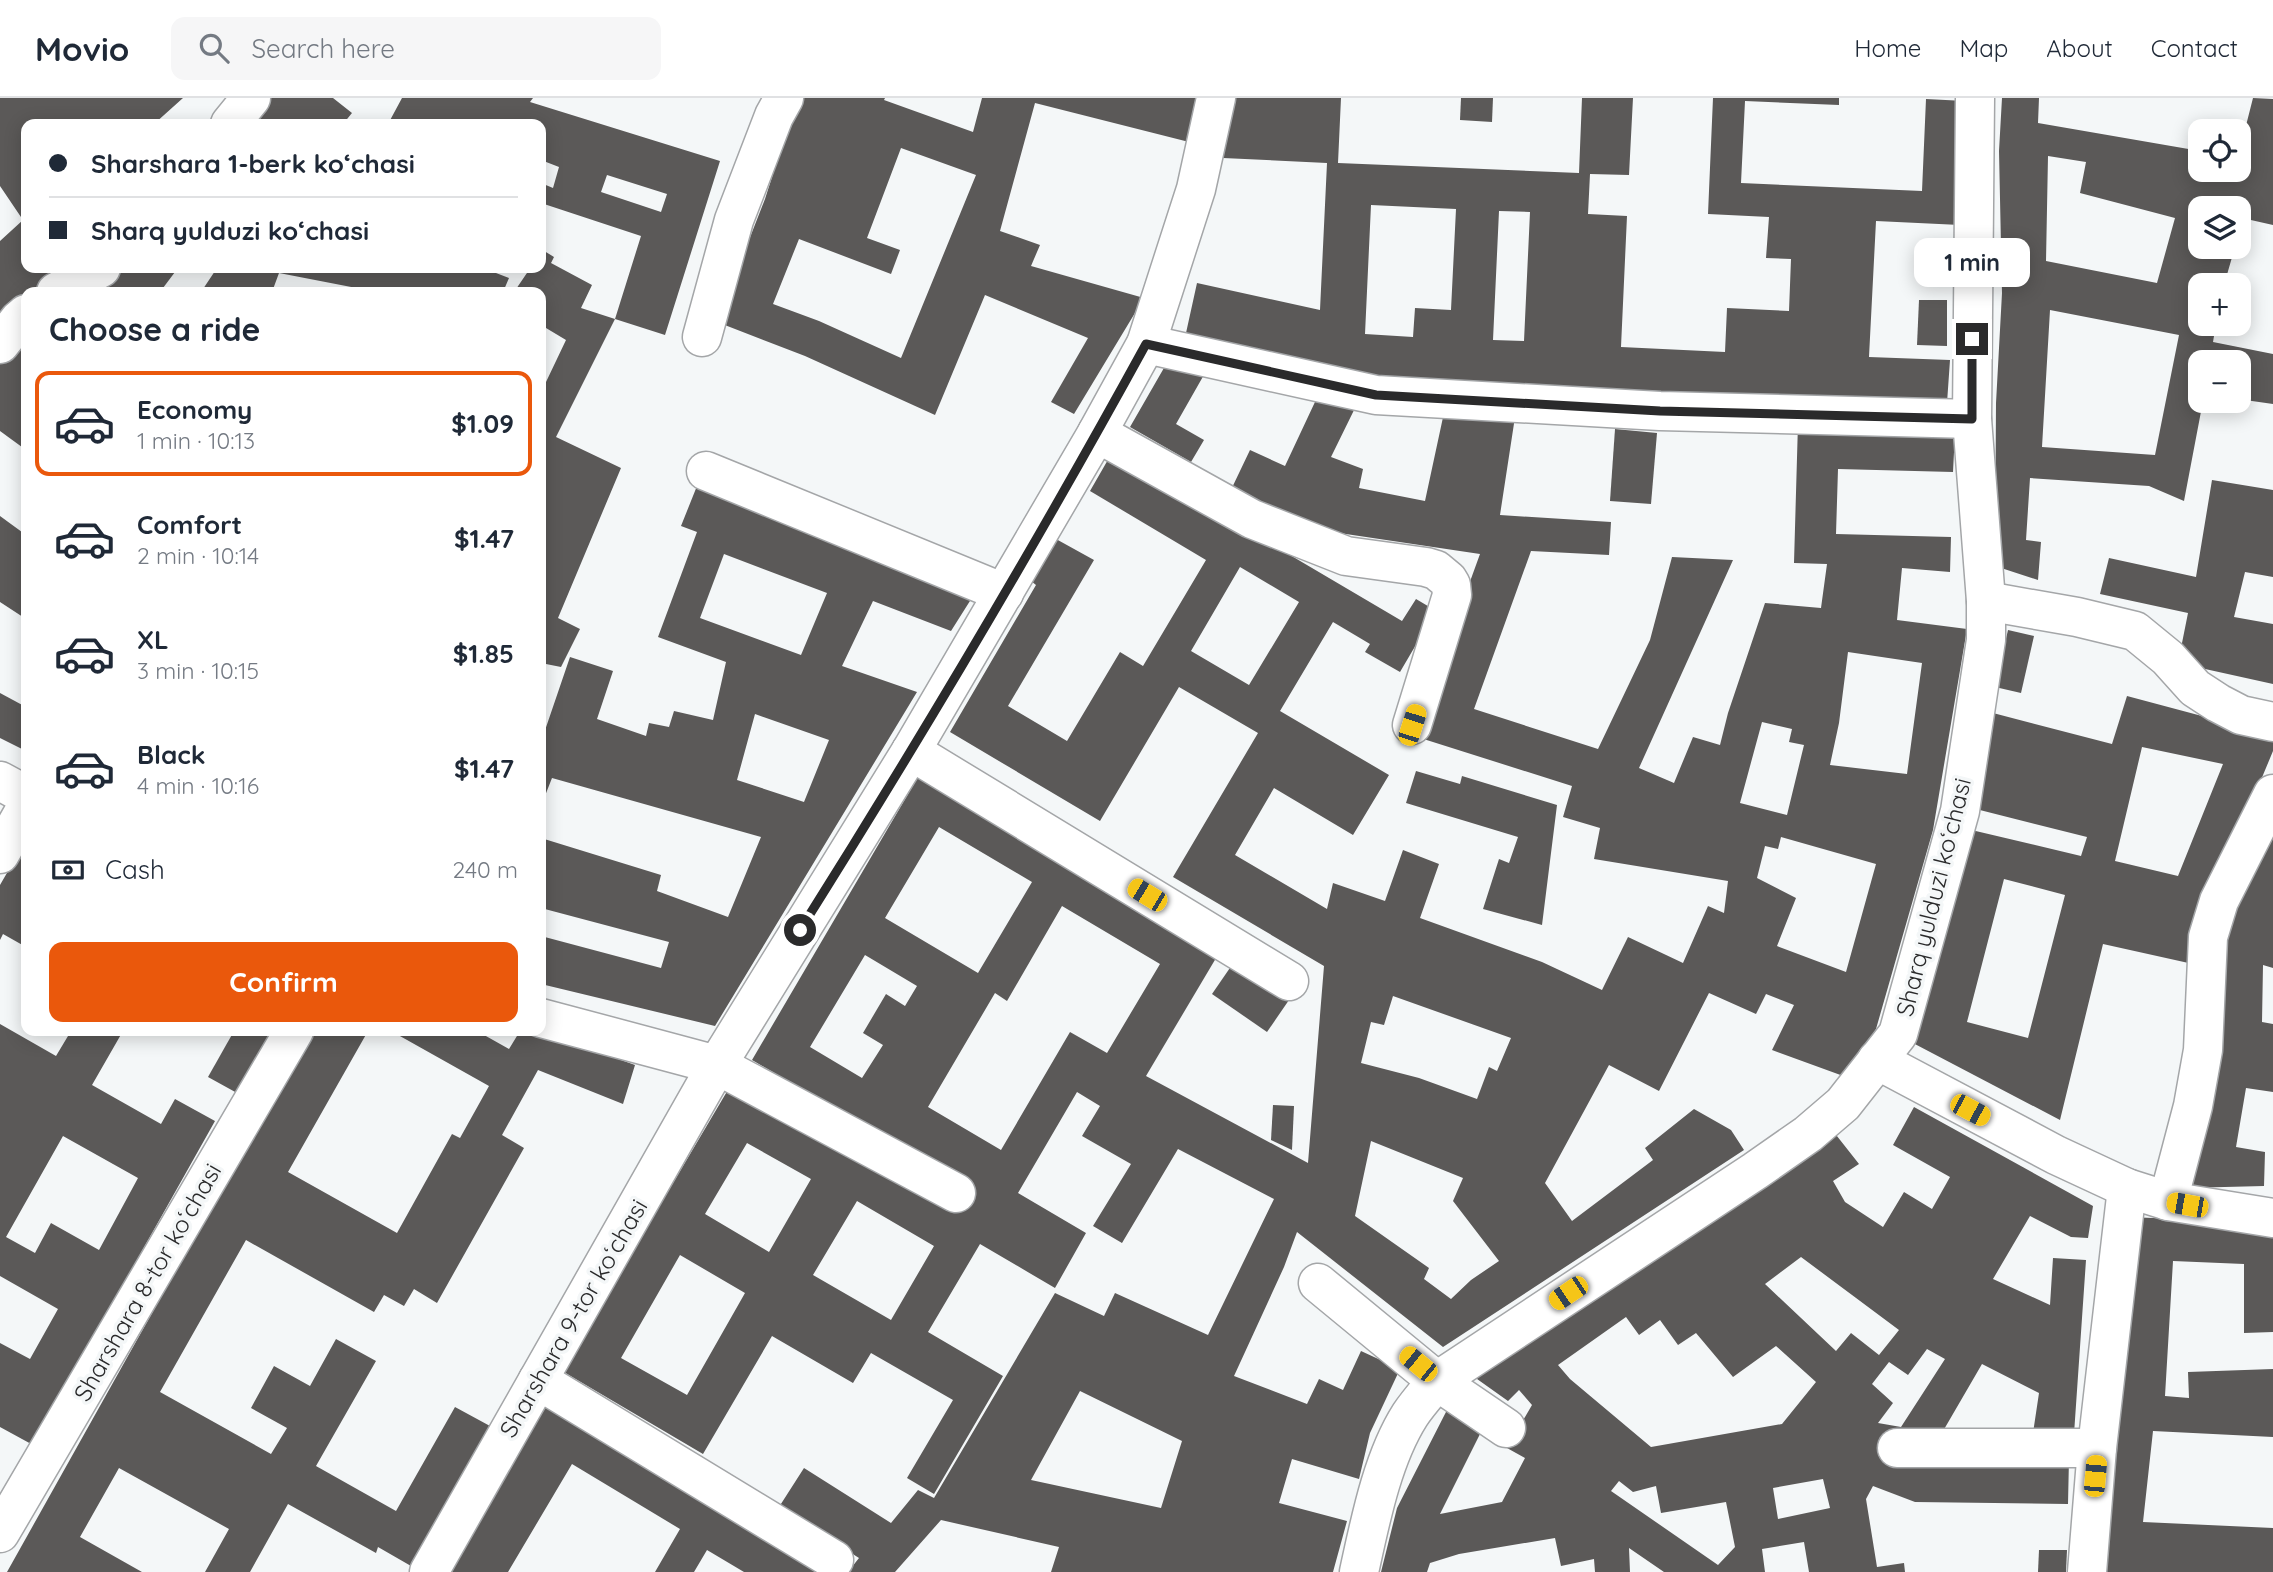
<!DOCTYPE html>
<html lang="en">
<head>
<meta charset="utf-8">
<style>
	:root { --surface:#fff; --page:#f6f6f7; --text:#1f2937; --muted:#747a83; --line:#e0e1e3; --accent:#ea580c }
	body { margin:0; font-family:Quicksand,sans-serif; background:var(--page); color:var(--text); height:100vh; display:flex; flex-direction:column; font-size:26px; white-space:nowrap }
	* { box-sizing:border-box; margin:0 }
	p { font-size:23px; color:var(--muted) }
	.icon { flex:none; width:38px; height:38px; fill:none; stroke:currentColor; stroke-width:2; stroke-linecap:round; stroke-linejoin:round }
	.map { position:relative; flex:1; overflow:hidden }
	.drawer { position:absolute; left:21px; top:189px; width:525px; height:749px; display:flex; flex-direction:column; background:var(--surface); border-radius:14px; box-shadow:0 4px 18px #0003 }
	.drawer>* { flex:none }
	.guide { position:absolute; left:21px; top:21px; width:525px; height:154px; border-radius:14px; box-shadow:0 4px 18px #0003; display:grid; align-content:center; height:154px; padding:0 28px; background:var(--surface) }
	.controls { position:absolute; left:2188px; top:21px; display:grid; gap:14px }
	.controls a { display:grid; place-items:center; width:63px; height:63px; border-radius:14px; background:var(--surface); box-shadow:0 4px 18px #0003; font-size:35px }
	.end { position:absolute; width:32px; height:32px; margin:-16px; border:9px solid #2a2a2b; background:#fff; box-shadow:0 0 0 4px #fff }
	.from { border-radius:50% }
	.bubble { position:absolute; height:49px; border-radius:14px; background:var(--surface); box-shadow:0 4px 18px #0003; font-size:23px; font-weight:700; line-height:49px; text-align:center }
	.car { position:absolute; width:21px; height:42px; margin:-21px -10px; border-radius:9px; box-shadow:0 0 5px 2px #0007; background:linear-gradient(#f5c518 24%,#345 0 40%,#f5c518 0 76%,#345 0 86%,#f5c518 0) }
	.guide b { display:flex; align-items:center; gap:24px; height:66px; font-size:26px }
	.guide b+b { border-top:2px solid var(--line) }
	.guide i { width:18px; height:18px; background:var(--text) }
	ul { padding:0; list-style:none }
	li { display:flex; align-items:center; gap:21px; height:105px; margin:0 14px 10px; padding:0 14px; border:4px solid transparent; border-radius:14px }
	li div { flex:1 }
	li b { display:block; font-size:26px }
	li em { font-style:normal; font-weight:700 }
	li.selected { border-color:var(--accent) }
	li>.icon { width:63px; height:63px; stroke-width:1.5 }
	h2 { padding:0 28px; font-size:32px; line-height:84px }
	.pay { display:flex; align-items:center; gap:18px; height:77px; padding:0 28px; font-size:26px }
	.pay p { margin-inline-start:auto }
	.action { display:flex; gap:14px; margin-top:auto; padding:14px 28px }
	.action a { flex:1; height:80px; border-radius:14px; background:var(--accent); color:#fff; font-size:28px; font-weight:700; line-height:80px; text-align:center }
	header { display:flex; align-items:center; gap:42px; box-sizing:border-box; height:98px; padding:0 35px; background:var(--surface); border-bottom:2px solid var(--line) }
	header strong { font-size:33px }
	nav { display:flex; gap:38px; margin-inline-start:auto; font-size:24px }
	.search { width:490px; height:63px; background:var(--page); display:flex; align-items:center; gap:18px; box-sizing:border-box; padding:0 24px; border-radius:14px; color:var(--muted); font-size:26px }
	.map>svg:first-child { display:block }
	.building { fill:#5b5958; fill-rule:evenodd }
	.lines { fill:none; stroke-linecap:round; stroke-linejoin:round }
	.street-casing { stroke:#a4a6a8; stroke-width:41 }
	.street { stroke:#fff; stroke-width:38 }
	.route { stroke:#2a2a2b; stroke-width:9 }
	.labels { text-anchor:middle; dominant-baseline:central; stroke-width:7; stroke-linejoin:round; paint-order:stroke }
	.street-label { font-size:24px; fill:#2a2a2b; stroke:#f4f7f8 }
</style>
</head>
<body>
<header>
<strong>Movio</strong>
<div class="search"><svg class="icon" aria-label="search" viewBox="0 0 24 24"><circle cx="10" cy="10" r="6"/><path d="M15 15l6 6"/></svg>Search here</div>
<nav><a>Home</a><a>Map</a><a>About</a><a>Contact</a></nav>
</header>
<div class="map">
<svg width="2273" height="1474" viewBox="0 0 2273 1474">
	<rect width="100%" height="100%" fill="#f4f7f8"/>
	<g class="building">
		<path d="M 0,0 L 183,0 L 154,26 L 26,26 L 26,170 L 59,170 L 31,194 L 26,194 L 26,198 L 0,227 L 0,143 L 23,122 L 0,88 Z"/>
		<path d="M 266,0 L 333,0 L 352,15 L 343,26 L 310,26 L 307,24 L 306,26 L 242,26 Z"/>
		<path d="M 402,0 L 533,0 L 530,4 L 720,63 L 665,237 L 615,221 L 641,138 L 541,105 L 541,85 L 553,90 L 559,69 L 541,62 L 541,26 L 388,26 ZM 607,77 L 667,96 L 661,114 L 601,94 Z"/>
		<path d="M 800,0 L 885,0 L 884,2 L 973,34 L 982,0 L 1198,0 L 1189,44 L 1035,5 L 1000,133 L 1040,147 L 1031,168 L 1144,200 L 1074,316 L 1051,304 L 1088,240 L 985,197 L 935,317 L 805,258 L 717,224 L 765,101 L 794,10 ZM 901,50 L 976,77 L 901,260 L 819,223 L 773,206 L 799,141 L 891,176 L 900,152 L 867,140 Z"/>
		<path d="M 1226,0 L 1341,0 L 1338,65 L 1579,75 L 1582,0 L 1633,0 L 1629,77 L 1590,76 L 1588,116 L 1627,118 L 1621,249 L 1725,254 L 1727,210 L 1789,213 L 1791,161 L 1766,160 L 1769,119 L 1708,116 L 1713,0 L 1839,0 L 1839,7 L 1745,3 L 1741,85 L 1922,93 L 1926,1 L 1965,3 L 1960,127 L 1876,123 L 1869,259 L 1950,262 L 1947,305 L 1317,279 L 1318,264 L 1186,235 L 1197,185 L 1320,212 L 1327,65 L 1223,60 ZM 1371,107 L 1456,111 L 1451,212 L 1415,210 L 1413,239 L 1365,236 ZM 1499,113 L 1530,114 L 1524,243 L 1493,242 Z"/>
		<path d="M 1461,0 L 1493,0 L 1492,24 L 1460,22 Z"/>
		<path d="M 2002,0 L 2039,0 L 2038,25 L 2200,53 L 2200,72 L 2238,72 L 2238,59 L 2253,0 L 2273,1 L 2273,127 L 2242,120 L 2238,131 L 2238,110 L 2200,110 L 2200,149 L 2235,149 L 2224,187 L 2200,187 L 2200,226 L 2216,226 L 2213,244 L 2273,256 L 2273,306 L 2238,301 L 2238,264 L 2200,264 L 2200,303 L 2203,303 L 2184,403 L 2149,388 L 2030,380 L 2026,442 L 2041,444 L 2038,482 L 1995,468 L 1996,305 L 2002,195 L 1999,53 ZM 2048,58 L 2086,64 L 2080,95 L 2175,120 L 2157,185 L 2046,163 ZM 2050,212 L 2179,237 L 2155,357 L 2042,349 Z"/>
		<path d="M 541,151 L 554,159 L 551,165 L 592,187 L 581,210 L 615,221 L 556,339 L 621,370 L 558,520 L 580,531 L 561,569 L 541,565 L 541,282 L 546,284 L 566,242 L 541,227 L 541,194 L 514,194 L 529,172 L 525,170 L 541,170 Z"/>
		<path d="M 117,170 L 178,170 L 160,194 L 74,194 Z"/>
		<path d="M 217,170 L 483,170 L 509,180 L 503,194 L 377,194 L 279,175 L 272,194 L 201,194 Z"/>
		<path d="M 1919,202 L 1947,202 L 1947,248 L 1917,247 Z"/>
		<path d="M 26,233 L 26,352 L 0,333 L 0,263 Z"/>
		<path d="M 1172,256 L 1205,275 L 1176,326 L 1204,342 L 1191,364 L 1130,329 Z"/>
		<path d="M 1322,289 L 1357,306 L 1331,359 L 1363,371 L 1359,390 L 1425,403 L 1445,310 L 1515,319 L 1500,417 L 1611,424 L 1609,457 L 1531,453 L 1474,611 L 1598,651 L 1650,542 L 1672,459 L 1733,462 L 1639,670 L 1674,685 L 1693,639 L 1720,647 L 1728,615 L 1765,505 L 1821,510 L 1827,466 L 1794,465 L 1798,325 L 1955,334 L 1953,374 L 1838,371 L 1836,436 L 1951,439 L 1950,474 L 1902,470 L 1897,522 L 1967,531 L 1933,732 L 1876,931 L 1846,979 L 1772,952 L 1794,907 L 1766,896 L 1756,916 L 1709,895 L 1659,993 L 1609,967 L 1545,1085 L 1572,1123 L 1653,1062 L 1645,1050 L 1694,1011 L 1731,1032 L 1744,1052 L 1443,1249 L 1297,1134 L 1284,1169 L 1234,1278 L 1307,1306 L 1319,1281 L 1343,1292 L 1361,1253 L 1400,1271 L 1370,1335 L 1359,1381 L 1292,1361 L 1279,1405 L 1347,1423 L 1333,1474 L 1051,1474 L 1059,1449 L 941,1422 L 895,1474 L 848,1474 L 859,1460 L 779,1409 L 804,1370 L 891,1425 L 918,1392 L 934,1400 L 1055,1195 L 1104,1218 L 1115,1195 L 1208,1237 L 1274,1101 L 1178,1051 L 1122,1145 L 1093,1128 L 1131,1066 L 1082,1038 L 1100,1008 L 1077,994 L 1018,1095 L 1086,1135 L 1055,1190 L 980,1146 L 928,1234 L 1003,1278 L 934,1396 L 907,1380 L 953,1302 L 871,1255 L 853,1285 L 772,1238 L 703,1356 L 562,1273 L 732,985 L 954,1114 L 964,1097 L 969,1089 L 752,962 L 921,674 L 1222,850 L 1146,978 L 1308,1065 L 1324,868 L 1173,779 L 1258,635 L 1179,589 L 1100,723 L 950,634 L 1036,487 L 1031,483 L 1056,441 L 1094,462 L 1008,608 L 1067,643 L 1120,554 L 1143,568 L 1206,462 L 1090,393 L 1113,353 L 1402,523 L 1416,501 L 1443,517 L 1417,545 L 1400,574 L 1365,554 L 1370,546 L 1333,524 L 1280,613 L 1389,677 L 1353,737 L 1274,690 L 1235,757 L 1327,811 L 1333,785 L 1385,803 L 1403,752 L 1439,766 L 1420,820 L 1542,864 L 1602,892 L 1628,839 L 1683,865 L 1708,808 L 1724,815 L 1728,783 L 1594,761 L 1600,730 L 1563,719 L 1572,688 L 1414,638 L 1480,456 L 1299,429 L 1229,396 L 1250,352 L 1285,368 ZM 1240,469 L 1299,504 L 1249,587 L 1191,553 ZM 1848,554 L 1922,565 L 1907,676 L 1830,667 L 1839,625 ZM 1762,624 L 1792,631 L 1789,644 L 1804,647 L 1787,717 L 1740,705 ZM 939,729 L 1032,784 L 978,875 L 885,820 ZM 1781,739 L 1876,766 L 1846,874 L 1777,848 L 1796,800 L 1757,780 L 1765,748 L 1778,751 ZM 1062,808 L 1160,866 L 1107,955 L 1070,934 L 1001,1052 L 928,1009 L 995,895 L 1007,903 ZM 865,857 L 917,888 L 905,908 L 886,896 L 863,935 L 883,947 L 862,980 L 810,949 ZM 1393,898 L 1511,940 L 1497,973 L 1489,969 L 1477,1001 L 1419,980 L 1361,965 L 1371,924 L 1384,927 ZM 1371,1043 L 1463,1080 L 1453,1103 L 1499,1163 L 1471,1182 L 1451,1201 L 1424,1181 L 1429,1170 L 1355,1118 ZM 747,1045 L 811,1081 L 769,1154 L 705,1116 ZM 857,1103 L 934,1148 L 891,1222 L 813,1177 ZM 680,1157 L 745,1195 L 687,1297 L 621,1260 ZM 1080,1293 L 1182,1343 L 1161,1410 L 1031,1382 Z"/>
		<path d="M 1615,331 L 1657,335 L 1651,406 L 1610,403 Z"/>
		<path d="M 2212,382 L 2273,392 L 2273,479 L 2245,474 L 2234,519 L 2273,526 L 2273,586 L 2178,565 L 2188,515 L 2100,496 L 2109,460 L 2196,479 Z"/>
		<path d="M 697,388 L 975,495 L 951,533 L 873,503 L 842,568 L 917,594 L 715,928 L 541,886 L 541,838 L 661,870 L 669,844 L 541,810 L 541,740 L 661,777 L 657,793 L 728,819 L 761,739 L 552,680 L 541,708 L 541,644 L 570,559 L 613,573 L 597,621 L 646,638 L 649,625 L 669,629 L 674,613 L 713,622 L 726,564 L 658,539 L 697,434 L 681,428 ZM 724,456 L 827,495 L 801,557 L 700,520 ZM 755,616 L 829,642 L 804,704 L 737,682 Z"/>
		<path d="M 0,418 L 26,437 L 26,521 L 0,504 Z"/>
		<path d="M 2008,532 L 2034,538 L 2021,595 L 1995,589 Z"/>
		<path d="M 0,595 L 26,609 L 26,653 L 0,640 Z"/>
		<path d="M 2127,598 L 2273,637 L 2273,653 L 2204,819 L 2193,866 L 2103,846 L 2060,1022 L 1911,944 L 1963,730 L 2081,758 L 2087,739 L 1968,709 L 1993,615 L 2112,646 ZM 2142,649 L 2223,666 L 2178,778 L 2115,763 ZM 2004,781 L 2065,797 L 2028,940 L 1967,924 Z"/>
		<path d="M 1416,673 L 1460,686 L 1462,678 L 1557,707 L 1542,827 L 1483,811 L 1499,761 L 1509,765 L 1518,739 L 1406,705 Z"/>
		<path d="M 2273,721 L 2273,870 L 2263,867 L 2262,924 L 2273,926 L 2273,994 L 2246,990 L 2236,1049 L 2265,1054 L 2264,1088 L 2185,1090 L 2224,809 Z"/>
		<path d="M 26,742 L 26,849 L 3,836 L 0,842 L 0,787 Z"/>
		<path d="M 1234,864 L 1289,902 L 1267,934 L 1212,896 Z"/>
		<path d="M 0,926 L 56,958 L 71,933 L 123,933 L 92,987 L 161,1026 L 175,1001 L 215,1023 L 33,1347 L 0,1329 L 0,1245 L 30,1261 L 58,1211 L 0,1178 ZM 63,1038 L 138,1080 L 99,1152 L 51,1125 L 35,1155 L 6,1139 Z"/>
		<path d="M 234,933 L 272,933 L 237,995 L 208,979 Z"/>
		<path d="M 310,933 L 368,933 L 288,1074 L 397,1135 L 452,1036 L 460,1040 L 489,988 L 391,933 L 477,933 L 509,951 L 520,933 L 540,933 L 635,967 L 623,1006 L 538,972 L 502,1037 L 524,1050 L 437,1205 L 414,1191 L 404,1208 L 384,1197 L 374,1214 L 246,1142 L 160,1294 L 271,1356 L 287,1330 L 251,1310 L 274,1268 L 310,1288 L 336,1241 L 376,1263 L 316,1368 L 396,1413 L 455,1309 L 490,1328 L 411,1468 L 378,1449 L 376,1455 L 288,1406 L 250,1474 L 205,1474 L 229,1431 L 119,1370 L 80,1439 L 142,1474 L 7,1474 Z"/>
		<path d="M 1273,1007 L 1294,1008 L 1292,1052 L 1271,1042 Z"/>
		<path d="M 1914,1009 L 2093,1108 L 2088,1140 L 2071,1139 L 2030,1118 L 1993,1181 L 2050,1207 L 2053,1160 L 2086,1162 L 2074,1336 L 2033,1335 L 2039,1295 L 1982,1266 L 1939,1340 L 2069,1360 L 2068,1406 L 1915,1404 L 1873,1388 L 1866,1401 L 1877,1469 L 1904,1465 L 1905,1474 L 1809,1474 L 1804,1444 L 1762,1451 L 1765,1474 L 1664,1474 L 1629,1450 L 1630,1474 L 1595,1474 L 1594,1461 L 1561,1468 L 1555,1440 L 1459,1456 L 1430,1465 L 1427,1474 L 1381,1474 L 1397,1410 L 1447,1312 L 1483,1330 L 1440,1416 L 1502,1404 L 1525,1360 L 1507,1350 L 1532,1307 L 1519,1292 L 1508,1303 L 1470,1276 L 1833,1033 L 1859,1066 L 1833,1083 L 1845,1104 L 1883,1129 L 1904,1094 L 1932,1111 L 1950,1079 L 1893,1047 ZM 1801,1159 L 1899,1232 L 1879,1257 L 1851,1235 L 1836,1253 L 1765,1186 ZM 1626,1219 L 1639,1237 L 1660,1222 L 1678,1247 L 1696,1235 L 1733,1279 L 1776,1248 L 1816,1284 L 1782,1326 L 1651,1349 L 1570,1281 L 1558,1267 ZM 1927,1251 L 1945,1261 L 1901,1329 L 1878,1325 L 1893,1305 L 1872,1286 L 1889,1264 L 1908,1277 ZM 1823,1381 L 1830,1410 L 1778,1421 L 1773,1390 ZM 1619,1383 L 1633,1394 L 1656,1388 L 1661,1415 L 1726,1404 L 1735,1449 L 1718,1467 L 1611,1393 Z"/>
		<path d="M 2129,1119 L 2273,1125 L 2273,1234 L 2244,1235 L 2244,1166 L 2173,1163 L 2165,1298 L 2189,1300 L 2188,1274 L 2273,1271 L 2273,1339 L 2153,1333 L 2143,1424 L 2273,1430 L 2273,1474 L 2100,1474 Z"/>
		<path d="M 548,1305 L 829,1474 L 744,1474 L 707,1452 L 694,1474 L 655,1474 L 680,1431 L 572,1366 L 508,1474 L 449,1474 Z"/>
		<path d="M 2039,1452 L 2067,1452 L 2066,1474 L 2038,1474 Z"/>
	</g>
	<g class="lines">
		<defs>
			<g id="street">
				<path d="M 230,26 L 251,0"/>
				<path d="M 56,194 L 101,170"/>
				<path d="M 702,239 L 734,122 L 774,18 L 784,0"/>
				<path d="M 0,246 L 19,222 L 26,216"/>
				<path d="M 1146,246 L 1376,297 L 1660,313 L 1972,321"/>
				<path d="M 1097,335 L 1252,421 L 1346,458 L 1426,469 L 1436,472 L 1448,482 L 1451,487 L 1452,497 L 1412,627"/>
				<path d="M 706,373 L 1004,495"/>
				<path d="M 1986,503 L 2077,519 L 2135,533 L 2168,560 L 2195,590 L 2218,605 L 2241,617 L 2273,624"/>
				<path d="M 911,653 L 1289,883"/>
				<path d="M 0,683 L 26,697"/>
				<path d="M 0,756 L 26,710"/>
				<path d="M 541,920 L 717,967 L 956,1095"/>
				<path d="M 1877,962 L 2056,1057 L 2127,1090 L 2168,1103 L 2273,1120"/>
				<path d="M 2168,1103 L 2193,1008 L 2203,952 L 2208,839 L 2219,803 L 2273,696"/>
				<path d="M 1318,1185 L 1437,1283 L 1506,1330"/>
				<path d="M 538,1282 L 834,1462"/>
				<path d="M 1897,1350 L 2097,1350"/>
				<path d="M 0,1435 L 294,933"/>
				<path d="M 429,1474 L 717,967 L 911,653 L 1097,335 L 1146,246 L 1196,91 L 1216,0"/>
				<path d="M 1359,1474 C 1370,1424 1382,1361 1410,1317 C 1418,1305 1428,1294 1437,1283 L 1755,1073 L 1808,1036 L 1843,1006 L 1898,936 L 1960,713 L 1986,542 L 1986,503 L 1972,321 L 1975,0"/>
				<path d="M 2087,1474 L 2097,1350 L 2127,1090"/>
			</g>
		</defs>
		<use href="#street" class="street-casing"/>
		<use href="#street" class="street"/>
	</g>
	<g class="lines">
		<path class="route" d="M 800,832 C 921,640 1037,445 1146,246 L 1376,297 L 1660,313 L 1972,321 L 1972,241"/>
	</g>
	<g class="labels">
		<g class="street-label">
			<text transform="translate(1933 799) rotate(-76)">Sharq yulduzi koʻchasi</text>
			<text transform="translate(147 1184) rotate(-60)">Sharshara 8-tor koʻchasi</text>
			<text transform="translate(573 1220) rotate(-60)">Sharshara 9-tor koʻchasi</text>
		</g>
	</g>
</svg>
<div class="controls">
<a><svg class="icon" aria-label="locate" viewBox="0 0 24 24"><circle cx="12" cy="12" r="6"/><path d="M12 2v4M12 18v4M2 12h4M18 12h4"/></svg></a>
<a><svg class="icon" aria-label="layers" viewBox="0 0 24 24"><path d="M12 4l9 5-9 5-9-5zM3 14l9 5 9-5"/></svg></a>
<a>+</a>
<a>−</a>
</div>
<i class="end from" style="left:800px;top:832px"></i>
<i class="end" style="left:1972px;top:241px"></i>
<div class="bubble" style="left:1914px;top:140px;width:116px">1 min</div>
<i class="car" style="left:1412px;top:627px;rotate:18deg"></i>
<i class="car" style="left:1147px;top:797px;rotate:301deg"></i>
<i class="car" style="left:1970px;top:1012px;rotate:118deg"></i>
<i class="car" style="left:2187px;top:1107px;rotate:280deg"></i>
<i class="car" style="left:1568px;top:1195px;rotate:236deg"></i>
<i class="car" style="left:1418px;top:1266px;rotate:309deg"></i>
<i class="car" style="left:2095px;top:1378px;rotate:5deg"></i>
<div class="guide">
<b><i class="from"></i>Sharshara 1-berk koʻchasi</b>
<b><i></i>Sharq yulduzi koʻchasi</b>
</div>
<section class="drawer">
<h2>Choose a ride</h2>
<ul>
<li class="selected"><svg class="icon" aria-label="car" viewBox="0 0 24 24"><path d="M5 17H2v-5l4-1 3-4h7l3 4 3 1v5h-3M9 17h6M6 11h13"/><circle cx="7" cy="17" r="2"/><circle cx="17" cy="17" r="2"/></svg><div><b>Economy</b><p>1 min · 10:13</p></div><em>$1.09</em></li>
<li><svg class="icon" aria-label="car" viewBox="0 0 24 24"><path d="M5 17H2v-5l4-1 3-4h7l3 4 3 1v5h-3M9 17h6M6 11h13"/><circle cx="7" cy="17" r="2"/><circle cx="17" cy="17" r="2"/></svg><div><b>Comfort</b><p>2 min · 10:14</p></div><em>$1.47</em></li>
<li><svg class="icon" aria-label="car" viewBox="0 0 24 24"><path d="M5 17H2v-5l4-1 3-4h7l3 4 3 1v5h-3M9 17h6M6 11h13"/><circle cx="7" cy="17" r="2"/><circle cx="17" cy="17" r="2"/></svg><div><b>XL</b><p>3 min · 10:15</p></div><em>$1.85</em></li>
<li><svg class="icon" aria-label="car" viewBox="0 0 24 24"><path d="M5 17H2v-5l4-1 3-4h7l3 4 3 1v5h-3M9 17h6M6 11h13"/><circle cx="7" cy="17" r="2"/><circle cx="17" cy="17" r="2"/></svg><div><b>Black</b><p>4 min · 10:16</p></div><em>$1.47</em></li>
</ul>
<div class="pay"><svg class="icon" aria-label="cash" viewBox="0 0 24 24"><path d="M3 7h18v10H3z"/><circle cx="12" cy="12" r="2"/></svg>Cash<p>240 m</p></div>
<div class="action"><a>Confirm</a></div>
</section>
</div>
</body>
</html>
